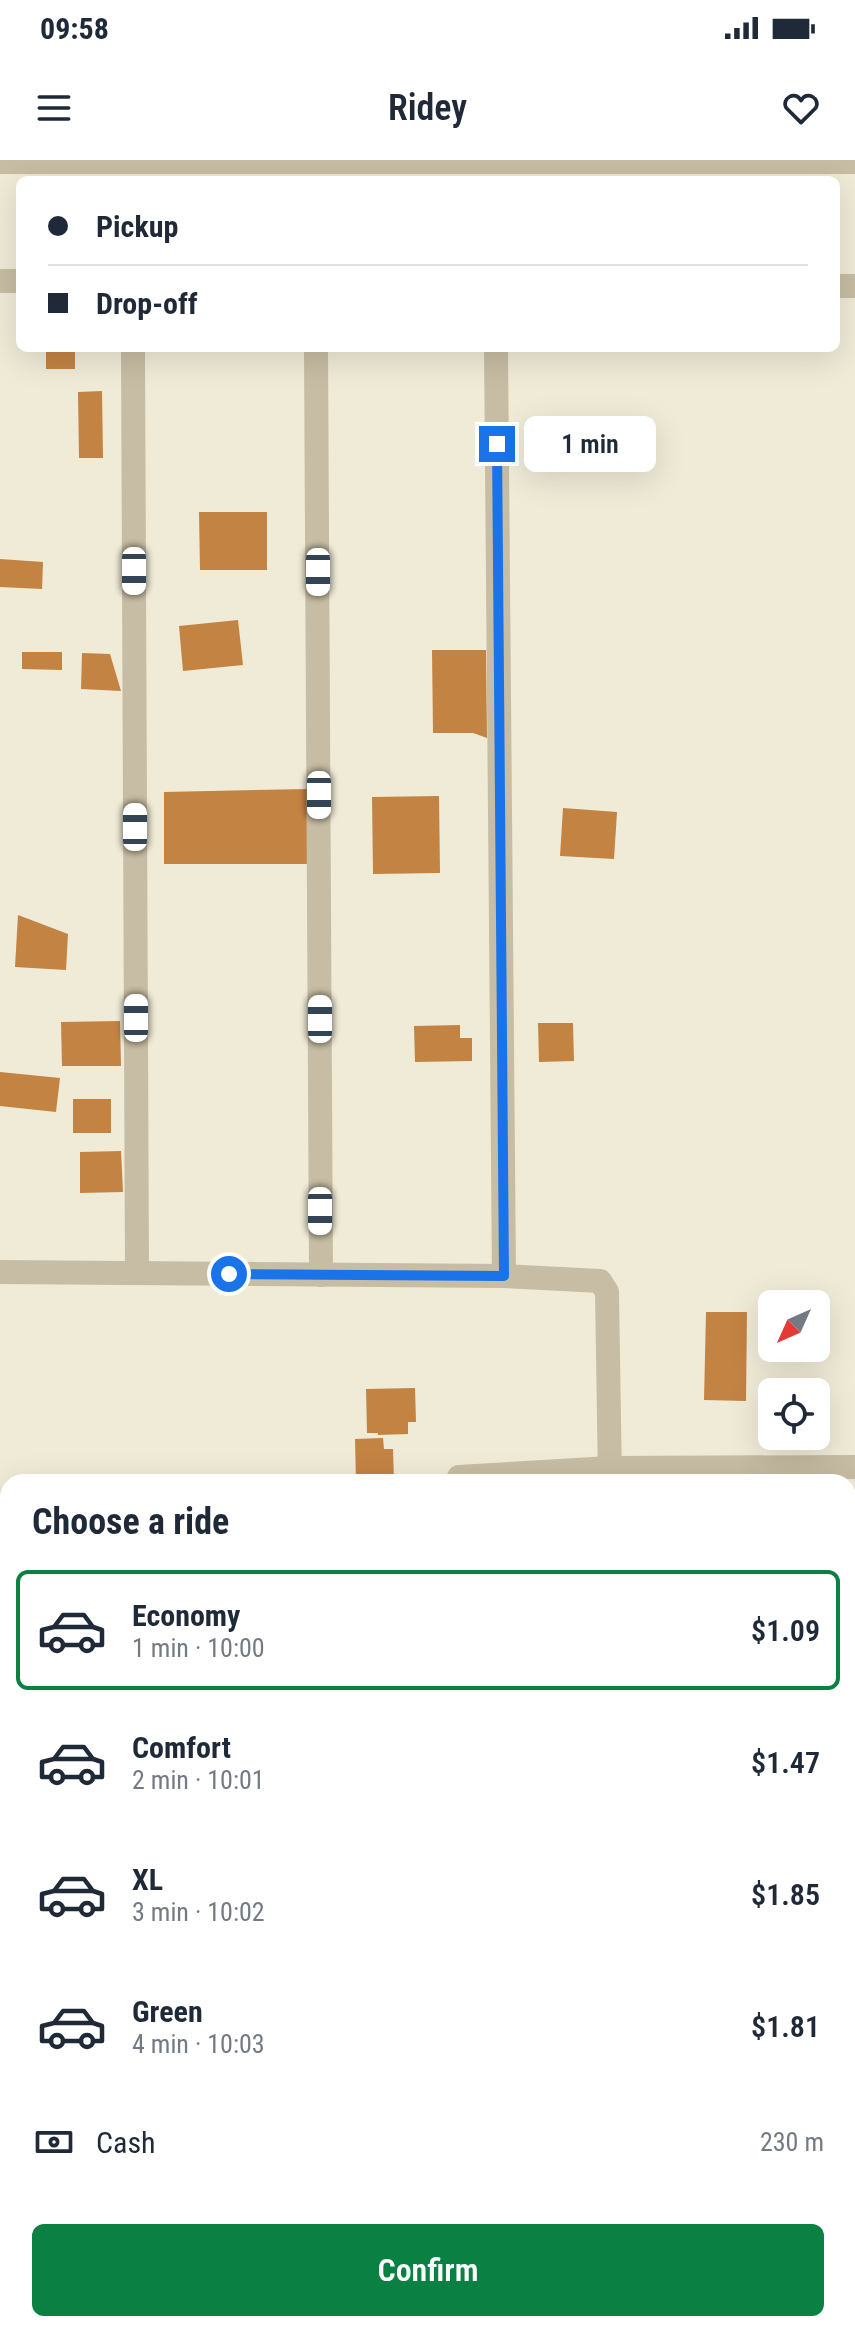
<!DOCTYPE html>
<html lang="en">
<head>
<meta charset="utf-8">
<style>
	:root { --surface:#fff; --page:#f6f6f7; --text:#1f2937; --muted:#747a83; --line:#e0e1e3; --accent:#0b8043 }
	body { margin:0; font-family:"Roboto Condensed",sans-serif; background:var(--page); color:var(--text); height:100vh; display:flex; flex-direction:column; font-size:30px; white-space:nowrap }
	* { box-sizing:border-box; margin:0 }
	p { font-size:26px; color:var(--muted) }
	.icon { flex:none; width:44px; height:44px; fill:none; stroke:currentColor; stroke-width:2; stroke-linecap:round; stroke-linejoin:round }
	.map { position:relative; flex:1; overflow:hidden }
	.details { position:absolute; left:0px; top:1314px; width:856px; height:858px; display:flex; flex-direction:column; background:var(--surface); border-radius:24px 24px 0 0; box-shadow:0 8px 32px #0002 }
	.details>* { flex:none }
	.guide { position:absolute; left:16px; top:16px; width:824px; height:176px; border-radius:12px; box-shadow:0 8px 32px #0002; display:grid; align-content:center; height:176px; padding:0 32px; background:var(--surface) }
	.needle { width:52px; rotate:225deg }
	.fabs { position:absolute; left:758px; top:1130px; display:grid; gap:16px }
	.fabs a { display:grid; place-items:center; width:72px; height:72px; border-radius:12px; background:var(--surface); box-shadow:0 8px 32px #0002; font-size:40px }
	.end { position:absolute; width:36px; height:36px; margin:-18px; border:10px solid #1a73e8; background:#fff; box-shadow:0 0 0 4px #fff }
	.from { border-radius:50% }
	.bubble { position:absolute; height:56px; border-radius:12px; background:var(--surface); box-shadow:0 8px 32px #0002; font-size:26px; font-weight:600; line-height:56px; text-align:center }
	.car { position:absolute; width:24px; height:48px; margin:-24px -12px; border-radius:10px; box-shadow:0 0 6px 2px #0007; background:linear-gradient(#fff 24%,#345 0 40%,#fff 0 76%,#345 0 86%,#fff 0) }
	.guide b { display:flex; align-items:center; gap:28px; height:76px; font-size:30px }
	.guide b+b { border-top:2px solid var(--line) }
	.guide i { width:20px; height:20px; background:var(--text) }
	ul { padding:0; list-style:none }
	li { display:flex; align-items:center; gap:24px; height:120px; margin:0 16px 12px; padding:0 16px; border:4px solid transparent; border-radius:12px }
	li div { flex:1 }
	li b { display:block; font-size:30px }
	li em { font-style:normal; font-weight:600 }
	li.current { border-color:var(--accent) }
	li>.icon { width:72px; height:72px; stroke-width:1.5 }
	h2 { padding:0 32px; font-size:36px; line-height:96px }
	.pay { display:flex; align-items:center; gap:20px; height:88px; padding:0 32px; font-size:30px }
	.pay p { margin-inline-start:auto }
	.button { display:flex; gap:16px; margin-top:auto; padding:16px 32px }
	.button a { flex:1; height:92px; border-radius:12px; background:var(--accent); color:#fff; font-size:32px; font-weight:600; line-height:92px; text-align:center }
	.status { display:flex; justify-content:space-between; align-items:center; height:56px; padding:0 40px; background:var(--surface); direction:ltr }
	.status svg { height:22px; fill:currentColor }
	header { display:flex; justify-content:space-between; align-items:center; height:104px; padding:0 32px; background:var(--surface); font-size:36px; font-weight:600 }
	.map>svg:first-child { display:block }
	.building { fill:#c38343 }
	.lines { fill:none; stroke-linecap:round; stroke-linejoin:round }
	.minor { stroke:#c7bda4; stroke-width:24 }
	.route { stroke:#1a73e8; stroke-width:10 }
</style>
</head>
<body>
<div class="status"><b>09:58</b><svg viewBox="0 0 49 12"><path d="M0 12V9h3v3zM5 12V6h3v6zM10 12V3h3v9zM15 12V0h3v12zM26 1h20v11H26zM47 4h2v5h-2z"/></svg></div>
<header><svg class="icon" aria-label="menu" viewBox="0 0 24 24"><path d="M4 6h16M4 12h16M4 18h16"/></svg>Ridey<svg class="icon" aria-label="heart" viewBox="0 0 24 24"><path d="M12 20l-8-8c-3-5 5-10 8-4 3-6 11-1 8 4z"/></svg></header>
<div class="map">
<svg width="855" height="2171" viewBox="0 0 855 2171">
	<rect width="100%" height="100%" fill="#f0ebd7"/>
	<g class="building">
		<rect x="46" y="188" width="29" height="21"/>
		<path d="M 102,231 L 103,298 L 79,298 L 78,232 Z"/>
		<path d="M 199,352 L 267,352 L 267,410 L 200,410 Z"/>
		<path d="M 0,399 L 43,402 L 42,429 L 0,427 Z"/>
		<path d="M 238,460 L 243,505 L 183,511 L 179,466 Z"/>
		<path d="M 432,490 L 486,490 L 487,578 L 473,573 L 433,573 Z"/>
		<path d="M 22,492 L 62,492 L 62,510 L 22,509 Z"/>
		<path d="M 82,493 L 110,494 L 121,531 L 81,529 Z"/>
		<path d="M 307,629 L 311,704 L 164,704 L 164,632 Z"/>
		<path d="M 439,636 L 440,713 L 373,714 L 372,637 Z"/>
		<path d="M 563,648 L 617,652 L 614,699 L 560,696 Z"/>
		<path d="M 18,755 L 68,774 L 66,810 L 15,807 Z"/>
		<path d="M 120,861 L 121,906 L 62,906 L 61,862 Z"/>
		<path d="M 538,863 L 573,863 L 574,901 L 539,902 Z"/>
		<path d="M 460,865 L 460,878 L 472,878 L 472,901 L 415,902 L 414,866 Z"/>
		<path d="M 0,912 L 60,918 L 56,952 L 0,946 Z"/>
		<rect x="73" y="939" width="38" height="34"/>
		<path d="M 121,991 L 123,1032 L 80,1033 L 80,992 Z"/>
		<path d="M 706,1152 L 747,1152 L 746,1241 L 704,1240 Z"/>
		<path d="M 415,1228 L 416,1262 L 408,1262 L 408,1274 L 378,1275 L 378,1273 L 367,1273 L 366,1229 Z"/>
		<path d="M 383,1278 L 384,1289 L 393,1289 L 394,1322 L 356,1322 L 355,1279 Z"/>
		<path d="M 0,1581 L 8,1581 L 8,1639 L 0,1640 Z"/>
		<rect x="175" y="2164" width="45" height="7"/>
		<rect x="67" y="2165" width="62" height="6"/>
	</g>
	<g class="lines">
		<g class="minor">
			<path d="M 0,2 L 855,2"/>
			<path d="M 0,121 L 20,121"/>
			<path d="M 836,126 L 855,126"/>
			<path d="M 133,188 L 137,1113"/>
			<path d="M 316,188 L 321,1115"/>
			<path d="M 496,188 L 504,1116"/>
			<path d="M 0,1112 L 504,1116 L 600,1121 L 607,1132 L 610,1322"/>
			<path d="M 459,1317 L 610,1308 L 855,1307"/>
			<path d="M 0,2120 L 8,2120"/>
			<path d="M 848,2127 L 855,2127"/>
			<path d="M 768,2164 L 768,2171"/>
		</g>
	</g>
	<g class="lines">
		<path class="route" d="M 229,1114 L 504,1116 L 497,284"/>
	</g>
</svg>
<div class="fabs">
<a><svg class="needle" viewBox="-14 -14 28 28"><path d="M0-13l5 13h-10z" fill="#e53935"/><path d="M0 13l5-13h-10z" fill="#747a83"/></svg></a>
<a><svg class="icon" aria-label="locate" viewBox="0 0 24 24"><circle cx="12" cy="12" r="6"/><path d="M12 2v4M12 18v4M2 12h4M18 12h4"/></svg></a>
</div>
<i class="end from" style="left:229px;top:1114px"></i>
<i class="end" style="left:497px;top:284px"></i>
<div class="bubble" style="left:524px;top:256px;width:132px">1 min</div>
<i class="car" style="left:134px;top:411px;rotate:180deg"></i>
<i class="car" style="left:318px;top:412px;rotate:180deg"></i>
<i class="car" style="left:319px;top:635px;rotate:180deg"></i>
<i class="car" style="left:135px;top:667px;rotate:0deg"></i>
<i class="car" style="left:136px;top:858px;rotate:0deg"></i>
<i class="car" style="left:320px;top:859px;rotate:0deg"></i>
<i class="car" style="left:320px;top:1051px;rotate:180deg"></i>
<div class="guide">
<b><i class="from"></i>Pickup</b>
<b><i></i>Drop-off</b>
</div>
<section class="details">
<h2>Choose a ride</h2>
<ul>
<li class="current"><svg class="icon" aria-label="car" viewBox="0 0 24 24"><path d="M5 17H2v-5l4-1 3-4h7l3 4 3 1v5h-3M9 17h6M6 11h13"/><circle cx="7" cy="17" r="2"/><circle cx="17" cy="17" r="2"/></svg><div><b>Economy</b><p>1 min · 10:00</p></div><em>$1.09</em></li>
<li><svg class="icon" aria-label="car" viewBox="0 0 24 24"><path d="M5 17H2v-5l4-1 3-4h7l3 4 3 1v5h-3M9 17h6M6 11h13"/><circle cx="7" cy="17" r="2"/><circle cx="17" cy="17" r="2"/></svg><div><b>Comfort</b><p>2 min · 10:01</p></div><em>$1.47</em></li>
<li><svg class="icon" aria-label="car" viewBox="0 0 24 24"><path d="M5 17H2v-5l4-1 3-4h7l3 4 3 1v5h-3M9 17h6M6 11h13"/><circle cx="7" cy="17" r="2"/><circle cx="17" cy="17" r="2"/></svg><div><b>XL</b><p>3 min · 10:02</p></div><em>$1.85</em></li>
<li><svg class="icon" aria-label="car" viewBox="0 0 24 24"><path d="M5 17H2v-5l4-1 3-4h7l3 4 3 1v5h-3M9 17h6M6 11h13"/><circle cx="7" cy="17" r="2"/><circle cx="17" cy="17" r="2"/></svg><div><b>Green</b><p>4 min · 10:03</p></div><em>$1.81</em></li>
</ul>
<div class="pay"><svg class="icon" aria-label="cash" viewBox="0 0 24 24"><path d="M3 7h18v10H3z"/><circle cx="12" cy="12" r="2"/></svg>Cash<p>230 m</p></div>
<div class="button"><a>Confirm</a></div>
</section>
</div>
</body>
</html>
